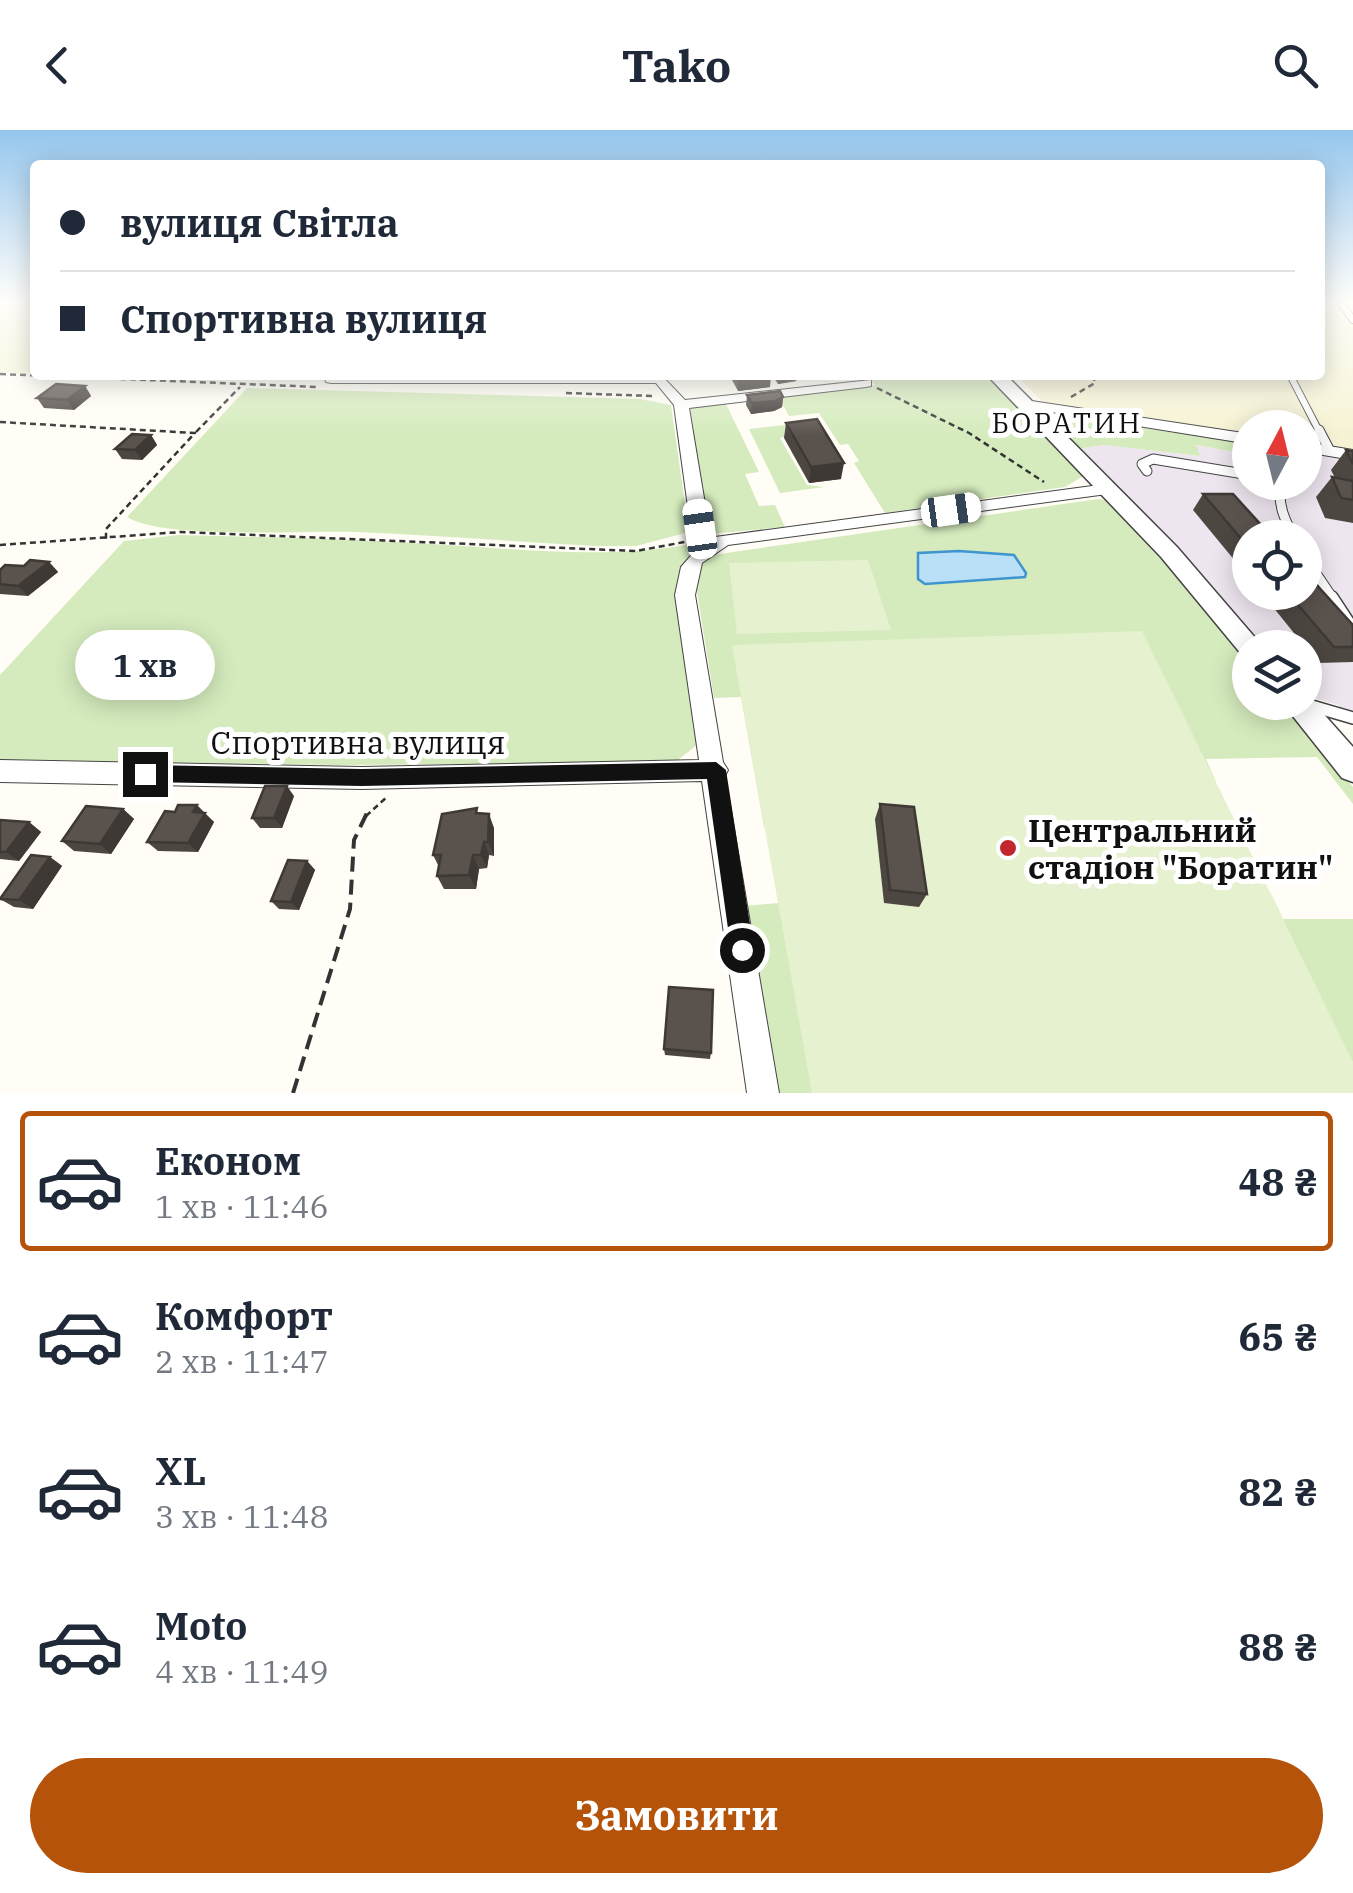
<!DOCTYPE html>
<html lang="uk">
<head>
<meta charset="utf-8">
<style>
	:root { --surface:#fff; --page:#f6f6f7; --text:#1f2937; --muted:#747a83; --line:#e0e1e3; --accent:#b45309 }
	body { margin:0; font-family:"IBM Plex Serif",serif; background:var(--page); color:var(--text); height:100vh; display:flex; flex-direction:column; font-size:38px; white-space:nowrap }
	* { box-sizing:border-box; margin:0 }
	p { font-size:32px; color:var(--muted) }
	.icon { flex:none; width:55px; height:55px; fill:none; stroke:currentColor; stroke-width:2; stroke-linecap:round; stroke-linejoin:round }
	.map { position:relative; height:963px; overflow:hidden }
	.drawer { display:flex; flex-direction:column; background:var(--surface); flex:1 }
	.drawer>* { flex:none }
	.top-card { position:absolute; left:30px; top:30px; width:1295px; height:220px; border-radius:10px; box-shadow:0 5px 25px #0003; display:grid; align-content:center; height:220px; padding:0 30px; background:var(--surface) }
	.needle { width:65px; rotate:7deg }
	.fabs { position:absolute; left:1232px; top:280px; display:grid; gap:20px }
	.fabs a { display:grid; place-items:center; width:90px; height:90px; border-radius:50%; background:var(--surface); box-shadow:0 5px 25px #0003; font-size:50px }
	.end { position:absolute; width:45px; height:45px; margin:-22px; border:12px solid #111; background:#fff; box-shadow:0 0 0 5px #fff }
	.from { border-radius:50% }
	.bubble { position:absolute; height:70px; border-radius:35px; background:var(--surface); box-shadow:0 5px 25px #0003; font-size:32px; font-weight:700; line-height:70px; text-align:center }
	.car { position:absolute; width:30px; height:60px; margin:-30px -15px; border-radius:12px; box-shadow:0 0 8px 2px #0007; background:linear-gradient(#fff 24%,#345 0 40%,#fff 0 76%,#345 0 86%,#fff 0) }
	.top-card b { display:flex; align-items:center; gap:35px; height:95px; font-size:38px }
	.top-card b+b { border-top:2px solid var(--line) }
	.top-card i { width:25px; height:25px; background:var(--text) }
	ul { padding:18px 0 0; list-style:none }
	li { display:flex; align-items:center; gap:30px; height:140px; margin:0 20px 15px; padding:0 10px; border:5px solid transparent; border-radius:10px }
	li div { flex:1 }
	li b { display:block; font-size:38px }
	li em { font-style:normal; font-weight:700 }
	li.on { border-color:var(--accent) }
	li>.icon { width:90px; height:90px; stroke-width:1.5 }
	.button { display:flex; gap:20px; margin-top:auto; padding:20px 30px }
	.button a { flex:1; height:115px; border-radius:60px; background:var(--accent); color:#fff; font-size:40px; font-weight:700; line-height:115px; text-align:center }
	header { display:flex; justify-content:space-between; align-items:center; height:130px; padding:0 30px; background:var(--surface); font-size:45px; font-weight:700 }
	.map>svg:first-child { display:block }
	.industrial { fill:#eee6ef; fill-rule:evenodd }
	.farmland { fill:#f6f3d4 }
	.green { fill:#d5ebbd; fill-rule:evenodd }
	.pitch { fill:#e6f2cf }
	.water { fill:#b9e0f7; stroke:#3f96cf; stroke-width:2.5 }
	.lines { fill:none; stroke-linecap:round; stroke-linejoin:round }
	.service-far2-casing { stroke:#444; stroke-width:8 }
	.service-far1-casing { stroke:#444; stroke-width:11 }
	.service-casing { stroke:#444; stroke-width:14 }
	.minor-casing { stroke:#444; stroke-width:2 }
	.tertiary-casing { stroke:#444; stroke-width:3 }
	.path-far1 { stroke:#333; stroke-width:2.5; stroke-dasharray:6 4; stroke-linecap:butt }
	.path { stroke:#333; stroke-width:4; stroke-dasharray:15 8; stroke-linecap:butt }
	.service-far2 { stroke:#fff; stroke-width:6 }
	.service-far1 { stroke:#fff; stroke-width:9 }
	.service { stroke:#fff; stroke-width:11 }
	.minor { fill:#fff; fill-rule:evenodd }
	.tertiary { fill:#fff; fill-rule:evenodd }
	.wall { fill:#4d4742 }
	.shaded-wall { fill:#3f3936 }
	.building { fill:#5a524d; stroke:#3f3936; stroke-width:2.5 }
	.route { fill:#111 }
	.poi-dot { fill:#c4262e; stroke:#fff; stroke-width:4 }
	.labels { text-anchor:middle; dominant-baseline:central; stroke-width:10; stroke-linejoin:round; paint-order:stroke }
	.far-quarter-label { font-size:28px; letter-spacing:2.5px; fill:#111; stroke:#fff }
	.near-street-label { font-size:32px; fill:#111; stroke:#fff }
	.near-poi-label { font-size:32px; font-weight:bold; fill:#111; stroke:#fff; text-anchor:start }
</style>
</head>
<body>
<header><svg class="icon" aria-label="back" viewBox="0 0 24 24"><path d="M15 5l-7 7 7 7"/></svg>Tako<svg class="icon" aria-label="search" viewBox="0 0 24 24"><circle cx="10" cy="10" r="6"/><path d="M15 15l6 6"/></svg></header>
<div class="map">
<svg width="1353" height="963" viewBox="0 0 1353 963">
	<rect width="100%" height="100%" fill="#fffdf5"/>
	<path class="industrial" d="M 1104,315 L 1199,326 L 1195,315 L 1250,325 L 1250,352 L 1305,352 L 1305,323 L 1353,331 L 1353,595 L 1338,575 L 1305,565 L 1305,518 L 1263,517 L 1077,319 ZM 1250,408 L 1305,408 L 1305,462 L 1250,462 Z"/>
	<g class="farmland">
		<path d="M 0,171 L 35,171 L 35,244 L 0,242 Z"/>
		<path d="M 1320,171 L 1353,171 L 1353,320 L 1305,312 L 1305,298 L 1250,298 L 1250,304 L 1042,271 L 1016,245 L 1320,245 Z"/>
	</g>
	<g class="green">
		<path d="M 867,245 L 988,245 L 1080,340 L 1082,347 L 1065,357 L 885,383 L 854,333 L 859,331 L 848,314 L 840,315 L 819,283 L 789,286 L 778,266 L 875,255 Z"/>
		<path d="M 247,258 L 640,269 L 671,275 L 689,402 L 636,416 L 596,416 C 516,412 436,405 357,402 C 306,400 164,410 127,387 Z"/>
		<path d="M 726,274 L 759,342 L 745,344 L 759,376 L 775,375 L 785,397 L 710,404 L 690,278 Z"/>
		<path d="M 1062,286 L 1250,314 L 1250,325 L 1196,315 L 1200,326 L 1104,315 L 1077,319 L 1050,291 Z"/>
		<path d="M 810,292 L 794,305 L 780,308 L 807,355 L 824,357 L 780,363 L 749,299 Z"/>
		<path d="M 1098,369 L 1111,371 L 1250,532 L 1250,572 L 1283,573 L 1353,657 L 1353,674 L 1317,627 L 1206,629 L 1216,652 L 764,697 L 741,567 L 714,568 L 695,449 L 702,432 L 713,425 ZM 959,421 L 1014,425 L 1026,443 L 1024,447 L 925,454 L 919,423 Z"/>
		<path d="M 179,405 C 263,407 348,409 432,414 C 519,419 605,430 691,414 L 693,419 L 678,446 L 697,615 L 674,633 L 338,635 L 0,630 L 0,545 L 124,411 Z"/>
		<path d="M 1270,761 L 1283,789 L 1353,789 L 1353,963 Z"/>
		<path d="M 802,771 L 971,963 L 772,963 L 743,776 Z"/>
	</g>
	<g class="pitch">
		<path d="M 868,430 L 891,500 L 737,504 L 729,433 Z"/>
		<path d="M 1142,501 L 1353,932 L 1353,963 L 812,963 L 732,515 Z"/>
	</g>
	<path class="water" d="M 959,421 L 1014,425 L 1026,443 L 1025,447 L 925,454 L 918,449 L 918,423 Z"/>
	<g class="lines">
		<defs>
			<g id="service-far2">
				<path d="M 1343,176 L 1353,190"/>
				<path d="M 1290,245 L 1320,303"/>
			</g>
			<g id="service-far1">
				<path d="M 1319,300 L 1330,321"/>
				<path d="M 1147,341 L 1142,334 L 1153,329 L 1250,345"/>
				<path d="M 1305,349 L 1309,342 L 1306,317"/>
				<path d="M 1294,408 C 1285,390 1277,374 1281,354 L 1303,352"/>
				<path d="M 1305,427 L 1334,470"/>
			</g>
			<g id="service">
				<path d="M 1332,467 L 1353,499"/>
				<path d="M 1305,574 L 1353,588"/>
			</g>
			<g id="minor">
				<path d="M 324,245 L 661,245 L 685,270 L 871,250 L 871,256 L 866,257 L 689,278 L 709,398 L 715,407 L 1107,354 L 1115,359 L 1107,364 L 728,415 L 702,433 L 695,465 L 723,632 L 728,640 L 725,646 L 779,963 L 747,963 L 702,651 L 362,659 L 0,652 L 0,630 L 362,637 L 699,630 L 675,465 L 681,437 L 701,414 L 691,399 L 674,275 L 656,253 L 331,253 L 326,252 Z"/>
				<path d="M 1025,270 L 1250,304 L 1250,314 L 1020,277 L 1020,271 Z"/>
				<path d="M 1305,312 L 1353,320 L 1353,330 L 1305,322 Z"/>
			</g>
			<g id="tertiary">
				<path d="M 987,245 L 1006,245 L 1177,417 L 1264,518 L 1250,518 L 1250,528 L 1242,525 L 1161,427 Z"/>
				<path d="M 1305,563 L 1353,617 L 1353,652 L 1342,648 L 1288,580 L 1284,572 L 1305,572 Z"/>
			</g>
		</defs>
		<use href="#service-far2" class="service-far2-casing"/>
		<use href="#service-far1" class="service-far1-casing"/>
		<use href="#service" class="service-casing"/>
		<use href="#minor" class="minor-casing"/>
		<use href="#tertiary" class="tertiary-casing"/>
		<g class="path-far1">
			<path d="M 0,244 L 318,257"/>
			<path d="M 877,258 L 969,303 L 1044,352"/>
			<path d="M 566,263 L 653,266"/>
			<path d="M 1071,267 L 1095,253 L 1093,245"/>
			<path d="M 0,292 L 195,303 L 106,399 L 106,409"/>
			<path d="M 196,302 L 240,257"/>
			<path d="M 0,415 L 181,402 L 636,421 L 690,411"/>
			<path d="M 366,686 L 388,666"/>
		</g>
		<path class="path" d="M 293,963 L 350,779 L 354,710 L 367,683"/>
		<use href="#service-far2" class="service-far2"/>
		<use href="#service-far1" class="service-far1"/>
		<use href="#service" class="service"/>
		<use href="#minor" class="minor"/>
		<use href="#tertiary" class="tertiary"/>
	</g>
	<g class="wall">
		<path d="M 731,245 L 770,245 L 770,257 L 738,261 L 731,248 Z"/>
		<path d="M 772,245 L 797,245 L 796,251 L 778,254 Z"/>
		<path d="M 85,256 L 91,266 L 74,280 L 44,278 L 37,268 Z"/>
		<path d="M 747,265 L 783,267 L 782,277 L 774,281 L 751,284 L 746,275 Z"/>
		<path d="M 786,293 L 841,349 L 809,353 L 784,308 Z"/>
		<path d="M 151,305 L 157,315 L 142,330 L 122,329 L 115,319 Z"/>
		<path d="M 1346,320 L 1353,321 L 1353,393 L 1325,388 L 1316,367 L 1332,347 L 1335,348 L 1331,340 Z"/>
		<path d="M 1203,364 L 1250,408 L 1250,449 L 1193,380 Z"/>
		<path d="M 49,432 L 58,442 L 28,466 L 0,464 L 0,440 Z"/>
		<path d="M 1261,462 L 1305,462 L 1353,495 L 1353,532 L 1318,533 Z"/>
		<path d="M 294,666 L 282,698 L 260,698 L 252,688 Z"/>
		<path d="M 880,674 L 927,764 L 919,777 L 884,773 L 875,689 Z"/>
		<path d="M 123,679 L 134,689 L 111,724 L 74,721 L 62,711 Z"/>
		<path d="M 203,683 L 214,692 L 198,722 L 158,721 L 147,712 Z"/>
		<path d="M 479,683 L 494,698 L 494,726 L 489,725 L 487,738 L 479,739 L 476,759 L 444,759 L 437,746 L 439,737 L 433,725 Z"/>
		<path d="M 0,690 L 29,692 L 41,702 L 19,731 L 0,729 Z"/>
		<path d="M 50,727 L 62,736 L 33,779 L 14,777 L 0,769 Z"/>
		<path d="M 307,731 L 315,740 L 299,780 L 279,779 L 271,771 Z"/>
		<path d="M 664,919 L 711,923 L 710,929 L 665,925 Z"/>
	</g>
	<g class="shaded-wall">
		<path d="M 779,245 L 797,245 L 796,251 L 778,254 Z"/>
		<path d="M 771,247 L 770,257 L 738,261 L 739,251 Z"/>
		<path d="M 85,256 L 91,266 L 74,280 L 67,270 Z"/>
		<path d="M 783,267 L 782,277 L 774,281 L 751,284 L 752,273 Z"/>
		<path d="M 151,305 L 157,315 L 142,330 L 135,320 Z"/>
		<path d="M 844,333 L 841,349 L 809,353 L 811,337 Z"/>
		<path d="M 49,432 L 58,442 L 28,466 L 18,456 Z"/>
		<path d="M 287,656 L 294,666 L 282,698 L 274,688 Z"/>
		<path d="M 197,675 L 214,692 L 198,722 L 188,713 L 193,682 Z"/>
		<path d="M 123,679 L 134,689 L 111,724 L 100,714 Z"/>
		<path d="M 489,684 L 494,698 L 494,726 L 488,712 Z"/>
		<path d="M 29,692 L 41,702 L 19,731 L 6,722 Z"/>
		<path d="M 484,712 L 489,725 L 487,738 L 481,725 Z"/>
		<path d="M 473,725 L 479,739 L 476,759 L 469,745 Z"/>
		<path d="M 50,727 L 62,736 L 33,779 L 19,770 Z"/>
		<path d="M 307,731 L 315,740 L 299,780 L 291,772 Z"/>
	</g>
	<g class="building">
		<path d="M 736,245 L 770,245 L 771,247 L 739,251 Z"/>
		<path d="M 56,254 L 85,256 L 67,270 L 37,268 Z"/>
		<path d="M 780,261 L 783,267 L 775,271 L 752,273 L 747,265 Z"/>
		<path d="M 817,289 L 844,333 L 811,337 L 786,293 Z"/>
		<path d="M 132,304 L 151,305 L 135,320 L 115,319 Z"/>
		<path d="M 1346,320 L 1353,321 L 1353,334 Z"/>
		<path d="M 1332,347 L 1353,351 L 1353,370 L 1341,368 Z"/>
		<path d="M 1203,364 L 1233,364 L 1273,408 L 1250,408 L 1250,419 Z"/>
		<path d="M 30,430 L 49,432 L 18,456 L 0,454 L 0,440 L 5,435 L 24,436 Z"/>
		<path d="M 1305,442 L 1353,495 L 1353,517 L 1334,517 L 1287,462 L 1305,462 Z"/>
		<path d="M 265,656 L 287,656 L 274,688 L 252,688 Z"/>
		<path d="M 880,674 L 914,677 L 927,764 L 890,760 Z"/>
		<path d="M 178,675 L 197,675 L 193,682 L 205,683 L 188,713 L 147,712 L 165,681 L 175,682 Z"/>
		<path d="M 86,676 L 123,679 L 100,714 L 62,711 Z"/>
		<path d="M 477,678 L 476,683 L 489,684 L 488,712 L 484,712 L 481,725 L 473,725 L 469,745 L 437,746 L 441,725 L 433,725 L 442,684 Z"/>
		<path d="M 0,690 L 29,692 L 6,722 L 0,722 Z"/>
		<path d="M 31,725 L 50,727 L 19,770 L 0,769 Z"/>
		<path d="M 288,730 L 307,731 L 291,772 L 271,771 Z"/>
		<path d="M 669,857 L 713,860 L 711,923 L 664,919 Z"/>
	</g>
	<linearGradient id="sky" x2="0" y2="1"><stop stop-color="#95c6ee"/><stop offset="0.56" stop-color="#fffefa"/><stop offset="1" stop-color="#fffefa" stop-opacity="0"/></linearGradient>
	<rect width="1353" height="306" fill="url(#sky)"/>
	<path class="route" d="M 716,632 L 726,640 L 754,820 L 742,831 L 731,820 L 707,649 L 362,656 L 145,652 L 135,644 L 145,635 L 362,639 Z"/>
	<circle class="poi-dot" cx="1008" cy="718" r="10"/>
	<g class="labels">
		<g class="far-quarter-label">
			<text x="1067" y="292">БОРАТИН</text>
		</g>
		<g class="near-street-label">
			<text x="358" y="612">Спортивна вулиця</text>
		</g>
		<g class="near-poi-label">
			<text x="1028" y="700">Центральний<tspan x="1028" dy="37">стадіон "Боратин"</tspan></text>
		</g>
	</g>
</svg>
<div class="fabs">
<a><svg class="needle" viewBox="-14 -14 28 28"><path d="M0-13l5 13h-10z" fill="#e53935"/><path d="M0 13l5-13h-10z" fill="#747a83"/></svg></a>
<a><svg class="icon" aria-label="locate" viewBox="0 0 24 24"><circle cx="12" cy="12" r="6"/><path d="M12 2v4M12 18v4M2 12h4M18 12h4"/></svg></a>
<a><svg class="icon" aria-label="layers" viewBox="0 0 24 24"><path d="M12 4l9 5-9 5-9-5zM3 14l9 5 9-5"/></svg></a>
</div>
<i class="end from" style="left:742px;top:820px"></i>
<i class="end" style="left:145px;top:644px"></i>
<div class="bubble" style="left:75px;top:500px;width:140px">1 хв</div>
<i class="car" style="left:951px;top:380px;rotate:82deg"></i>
<i class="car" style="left:700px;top:399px;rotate:352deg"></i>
<div class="top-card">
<b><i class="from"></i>вулиця Світла</b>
<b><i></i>Спортивна вулиця</b>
</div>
</div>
<section class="drawer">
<ul>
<li class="on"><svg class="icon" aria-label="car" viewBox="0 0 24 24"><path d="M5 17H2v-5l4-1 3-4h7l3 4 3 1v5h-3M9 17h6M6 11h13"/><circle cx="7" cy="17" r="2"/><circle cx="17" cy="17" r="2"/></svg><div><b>Економ</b><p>1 хв · 11:46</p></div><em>48 ₴</em></li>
<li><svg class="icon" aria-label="car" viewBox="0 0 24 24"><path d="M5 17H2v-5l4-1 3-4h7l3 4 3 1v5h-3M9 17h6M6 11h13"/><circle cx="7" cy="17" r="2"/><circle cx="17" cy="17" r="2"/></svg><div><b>Комфорт</b><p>2 хв · 11:47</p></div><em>65 ₴</em></li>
<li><svg class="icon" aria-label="car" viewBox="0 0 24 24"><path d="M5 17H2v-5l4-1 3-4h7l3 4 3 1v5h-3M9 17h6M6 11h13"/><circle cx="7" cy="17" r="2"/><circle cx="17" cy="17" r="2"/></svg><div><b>XL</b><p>3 хв · 11:48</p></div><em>82 ₴</em></li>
<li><svg class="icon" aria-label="car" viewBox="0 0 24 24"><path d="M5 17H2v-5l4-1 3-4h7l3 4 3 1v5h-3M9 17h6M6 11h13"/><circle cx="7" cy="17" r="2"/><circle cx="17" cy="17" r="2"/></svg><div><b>Moto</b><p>4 хв · 11:49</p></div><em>88 ₴</em></li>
</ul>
<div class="button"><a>Замовити</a></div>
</section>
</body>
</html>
